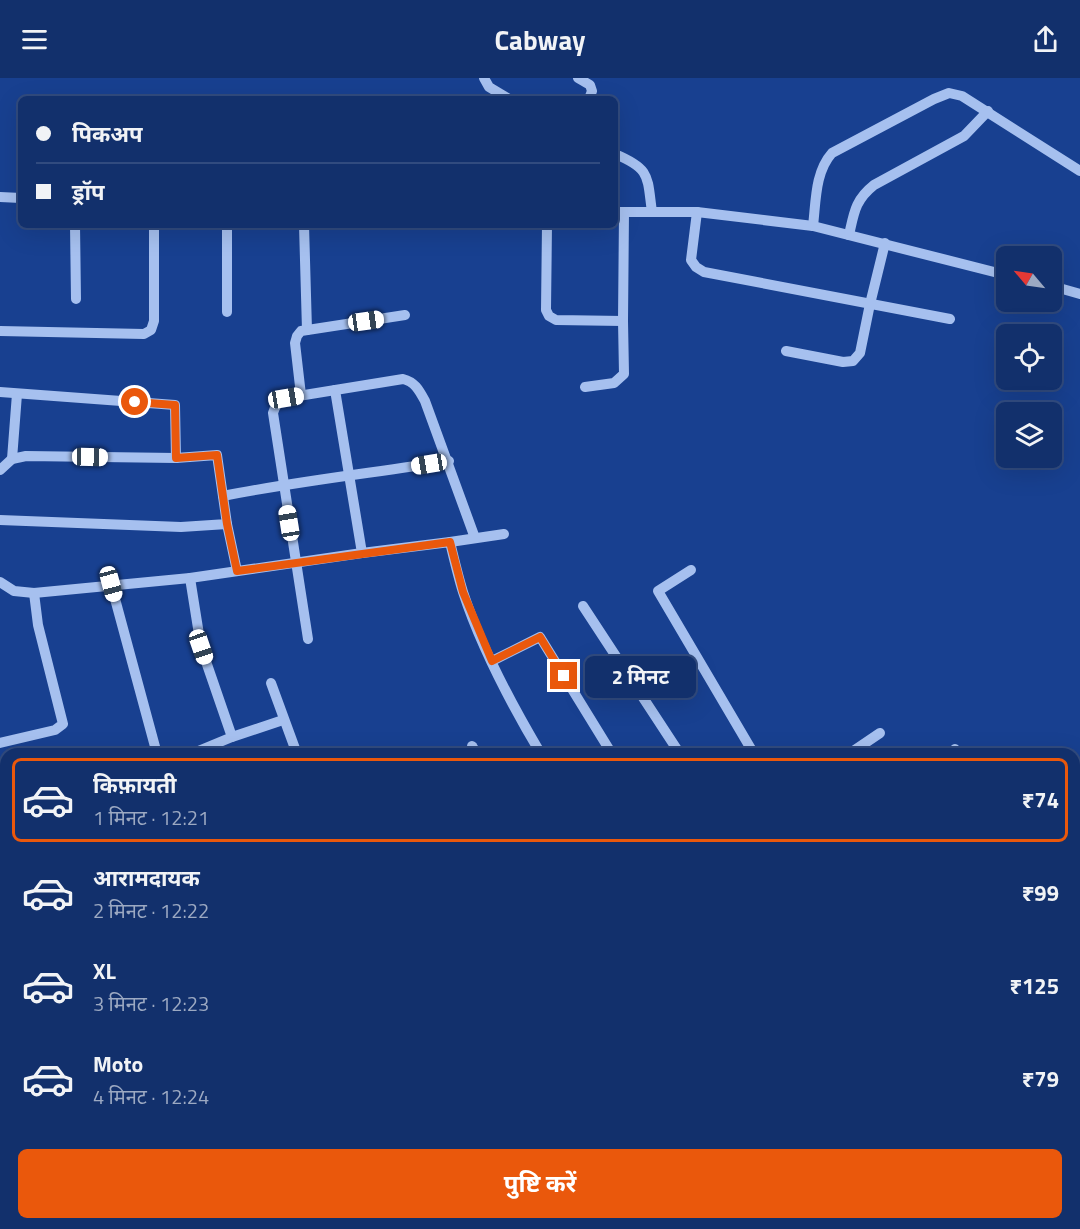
<!DOCTYPE html>
<html lang="hi">
<head>
<meta charset="utf-8">
<style>
	:root { --surface:#12306c; --page:#1b3872; --text:#f1f3f6; --muted:#9ca9c2; --line:#314b7f; --accent:#ea580c }
	body { margin:0; font-family:"Titillium Web","Noto Sans Devanagari",sans-serif; background:var(--page); color:var(--text); height:100vh; display:flex; flex-direction:column; font-size:22px; white-space:nowrap }
	* { box-sizing:border-box; margin:0 }
	p { font-size:20px; color:var(--muted) }
	.icon { flex:none; width:33px; height:33px; fill:none; stroke:currentColor; stroke-width:2; stroke-linecap:round; stroke-linejoin:round }
	.map { position:relative; flex:1; overflow:hidden }
	.details { position:absolute; left:0px; top:670px; width:1080px; height:482px; display:flex; flex-direction:column; background:var(--surface); border-radius:18px 18px 0 0; box-shadow:0 6px 24px #0002,0 0 0 2px var(--line) }
	.details>* { flex:none }
	.top-card { position:absolute; left:18px; top:18px; width:600px; height:132px; border-radius:9px; box-shadow:0 6px 24px #0002,0 0 0 2px var(--line); display:grid; align-content:center; height:132px; padding:0 18px; background:var(--surface) }
	.needle { width:39px; rotate:299deg }
	.buttons { position:absolute; left:996px; top:168px; display:grid; gap:12px }
	.buttons a { display:grid; place-items:center; width:66px; height:66px; border-radius:9px; background:var(--surface); box-shadow:0 6px 24px #0002,0 0 0 2px var(--line); font-size:30px }
	.end { position:absolute; width:27px; height:27px; margin:-14px; border:8px solid #ea580c; background:#fff; box-shadow:0 0 0 3px #fff }
	.from { border-radius:50% }
	.bubble { position:absolute; height:42px; border-radius:9px; background:var(--surface); box-shadow:0 6px 24px #0002,0 0 0 2px var(--line); font-size:20px; font-weight:700; line-height:42px; text-align:center }
	.car { position:absolute; width:18px; height:36px; margin:-18px -9px; border-radius:8px; box-shadow:0 0 4px 2px #0007; background:linear-gradient(#fff 24%,#345 0 40%,#fff 0 76%,#345 0 86%,#fff 0) }
	.top-card b { display:flex; align-items:center; gap:21px; height:57px; font-size:22px }
	.top-card b+b { border-top:2px solid var(--line) }
	.top-card i { width:15px; height:15px; background:var(--text) }
	ul { padding:10px 0 0; list-style:none }
	li { display:flex; align-items:center; gap:18px; height:84px; margin:0 12px 9px; padding:0 6px; border:3px solid transparent; border-radius:9px }
	li div { flex:1 }
	li b { display:block; font-size:22px }
	li em { font-style:normal; font-weight:700 }
	li.selected { border-color:var(--accent) }
	li>.icon { width:54px; height:54px; stroke-width:1.5 }
	.cta { display:flex; gap:12px; margin-top:auto; padding:12px 18px }
	.cta a { flex:1; height:69px; border-radius:9px; background:var(--accent); color:#fff; font-size:24px; font-weight:700; line-height:69px; text-align:center }
	header { display:flex; justify-content:space-between; align-items:center; height:78px; padding:0 18px; background:var(--surface); font-size:27px; font-weight:700 }
	.map>svg:first-child { display:block }
	.lines { fill:none; stroke-linecap:round; stroke-linejoin:round }
	.minor { stroke:#a6c0ef; stroke-width:10 }
	.highway { stroke:#fff; stroke-width:16 }
	.route { stroke:#ea580c; stroke-width:8 }
</style>
</head>
<body>
<header><svg class="icon" aria-label="menu" viewBox="0 0 24 24"><path d="M4 6h16M4 12h16M4 18h16"/></svg>Cabway<svg class="icon" aria-label="share" viewBox="0 0 24 24"><path d="M12 15V3M7 8l5-5 5 5M5 13v7h14v-7"/></svg></header>
<div class="map">
<svg width="1080" height="1151" viewBox="0 0 1080 1151">
	<rect width="100%" height="100%" fill="#184090"/>
	<g class="lines">
		<g class="minor">
			<path d="M 484,0 L 489,9 L 509,21"/>
			<path d="M 578,0 L 590,7 L 592,13 L 589,21"/>
			<path d="M 615,76 C 651,91 647,98 652,134"/>
			<path d="M 0,119 L 21,120"/>
			<path d="M 615,134 L 697,134 L 813,148 L 1006,197"/>
			<path d="M 697,134 L 691,182 L 696,189 L 704,194 L 950,241"/>
			<path d="M 75,147 L 76,221"/>
			<path d="M 304,147 L 307,252"/>
			<path d="M 547,147 L 546,232 L 549,238 L 556,242 L 623,243"/>
			<path d="M 813,148 C 816,123 815,94 832,75 L 934,21 L 949,15 L 962,18 L 1080,93"/>
			<path d="M 849,157 C 854,135 855,122 874,107 L 964,58 L 988,33"/>
			<path d="M 1052,208 L 1080,216"/>
			<path d="M 227,234 L 227,147"/>
			<path d="M 0,253 L 144,256 L 151,252 L 154,243 L 154,147"/>
			<path d="M 786,273 L 843,284 L 853,283 L 860,275 L 870,226 L 885,165"/>
			<path d="M 585,309 L 614,305 L 624,296 L 623,243 L 624,134"/>
			<path d="M 335,312 L 362,475"/>
			<path d="M 0,314 L 175,327 L 176,380 L 26,378 L 12,381 L 0,392"/>
			<path d="M 301,317 L 295,265 L 297,258 L 301,253 L 405,237"/>
			<path d="M 12,381 L 17,316"/>
			<path d="M 223,418 C 298,403 373,395 449,383"/>
			<path d="M 0,442 L 181,449 L 227,446 L 217,377 L 176,380"/>
			<path d="M 227,446 L 237,493"/>
			<path d="M 450,464 L 504,456"/>
			<path d="M 691,492 L 658,513 L 754,676"/>
			<path d="M 190,500 L 362,475 L 450,464 C 454,481 458,498 463,514 C 480,566 513,629 541,676"/>
			<path d="M 0,504 L 14,513 L 34,515 L 190,500 L 201,569 L 232,659 L 191,676"/>
			<path d="M 111,506 L 157,676"/>
			<path d="M 583,528 L 680,676"/>
			<path d="M 308,561 L 273,335 C 275,327 279,323 286,320 L 403,301 C 415,304 419,312 425,323 L 475,460"/>
			<path d="M 492,583 L 540,559 L 612,676"/>
			<path d="M 271,605 L 297,676"/>
			<path d="M 232,659 L 283,642"/>
			<path d="M 0,665 L 55,652 L 63,646 L 38,547 L 34,515"/>
			<path d="M 472,668 L 477,676"/>
			<path d="M 955,671 L 958,676"/>
			<path d="M 849,676 L 880,655"/>
			<path d="M 1074,759 L 1080,755"/>
			<path d="M 1074,770 L 1080,782"/>
			<path d="M 0,799 L 6,795"/>
			<path d="M 1074,821 L 1080,819"/>
			<path d="M 0,915 L 6,923"/>
			<path d="M 1074,1012 L 1080,1006"/>
			<path d="M 1074,1098 L 1080,1093"/>
			<path d="M 0,1141 L 8,1151"/>
			<path d="M 438,1146 L 441,1151"/>
			<path d="M 536,1146 L 539,1151"/>
			<path d="M 610,1146 L 613,1151"/>
			<path d="M 676,1146 L 679,1151"/>
			<path d="M 811,1146 L 815,1151"/>
			<path d="M 910,1146 L 913,1151"/>
			<path d="M 1074,1146 L 1076,1151"/>
			<path d="M 462,1151 L 476,1146"/>
			<path d="M 636,1151 L 651,1146"/>
			<path d="M 779,1151 L 788,1146"/>
			<path d="M 845,1151 L 852,1146"/>
			<path d="M 936,1151 L 942,1146"/>
		</g>
		<g class="highway">
			<path d="M 1074,956 L 1080,956"/>
			<path d="M 1074,969 L 1080,969"/>
			<path d="M 0,1009 L 6,1007"/>
			<path d="M 0,1026 L 6,1024"/>
		</g>
	</g>
	<g class="lines">
		<path class="route" d="M 135,324 L 175,327 L 176,380 L 217,377 L 227,446 L 237,493 L 450,464 L 463,514 L 492,583 L 540,559 L 564,598"/>
	</g>
</svg>
<div class="buttons">
<a><svg class="needle" viewBox="-14 -14 28 28"><path d="M0-13l5 13h-10z" fill="#e53935"/><path d="M0 13l5-13h-10z" fill="#9ca9c2"/></svg></a>
<a><svg class="icon" aria-label="locate" viewBox="0 0 24 24"><circle cx="12" cy="12" r="6"/><path d="M12 2v4M12 18v4M2 12h4M18 12h4"/></svg></a>
<a><svg class="icon" aria-label="layers" viewBox="0 0 24 24"><path d="M12 4l9 5-9 5-9-5zM3 14l9 5 9-5"/></svg></a>
</div>
<i class="end from" style="left:135px;top:324px"></i>
<i class="end" style="left:564px;top:598px"></i>
<div class="bubble" style="left:585px;top:578px;width:111px">2 मिनट</div>
<i class="car" style="left:366px;top:243px;rotate:82deg"></i>
<i class="car" style="left:286px;top:320px;rotate:81deg"></i>
<i class="car" style="left:90px;top:379px;rotate:91deg"></i>
<i class="car" style="left:429px;top:386px;rotate:261deg"></i>
<i class="car" style="left:289px;top:445px;rotate:351deg"></i>
<i class="car" style="left:111px;top:506px;rotate:165deg"></i>
<i class="car" style="left:201px;top:569px;rotate:161deg"></i>
<div class="top-card">
<b><i class="from"></i>पिकअप</b>
<b><i></i>ड्रॉप</b>
</div>
<section class="details">
<ul>
<li class="selected"><svg class="icon" aria-label="car" viewBox="0 0 24 24"><path d="M5 17H2v-5l4-1 3-4h7l3 4 3 1v5h-3M9 17h6M6 11h13"/><circle cx="7" cy="17" r="2"/><circle cx="17" cy="17" r="2"/></svg><div><b>किफ़ायती</b><p>1 मिनट · 12:21</p></div><em>₹74</em></li>
<li><svg class="icon" aria-label="car" viewBox="0 0 24 24"><path d="M5 17H2v-5l4-1 3-4h7l3 4 3 1v5h-3M9 17h6M6 11h13"/><circle cx="7" cy="17" r="2"/><circle cx="17" cy="17" r="2"/></svg><div><b>आरामदायक</b><p>2 मिनट · 12:22</p></div><em>₹99</em></li>
<li><svg class="icon" aria-label="car" viewBox="0 0 24 24"><path d="M5 17H2v-5l4-1 3-4h7l3 4 3 1v5h-3M9 17h6M6 11h13"/><circle cx="7" cy="17" r="2"/><circle cx="17" cy="17" r="2"/></svg><div><b>XL</b><p>3 मिनट · 12:23</p></div><em>₹125</em></li>
<li><svg class="icon" aria-label="car" viewBox="0 0 24 24"><path d="M5 17H2v-5l4-1 3-4h7l3 4 3 1v5h-3M9 17h6M6 11h13"/><circle cx="7" cy="17" r="2"/><circle cx="17" cy="17" r="2"/></svg><div><b>Moto</b><p>4 मिनट · 12:24</p></div><em>₹79</em></li>
</ul>
<div class="cta"><a>पुष्टि करें</a></div>
</section>
</div>
</body>
</html>
